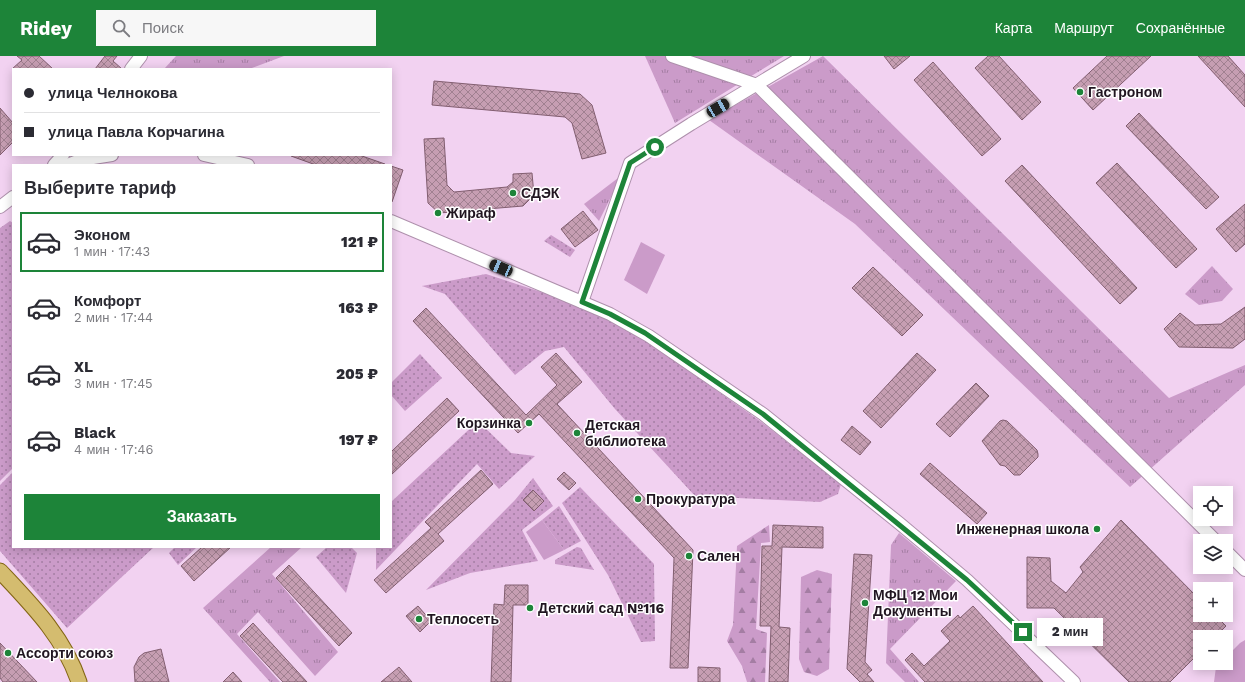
<!DOCTYPE html>
<html lang="ru">
<head>
<meta charset="utf-8">
<style>
	:root { --surface:#fff; --page:#f7f7f7; --text:#2b2b33; --muted:#7c7c81; --line:#e1e1e2; --accent:#1d8439 }
	body { margin:0; font-family:"Work Sans",sans-serif; background:var(--page); color:var(--text); height:100vh; display:flex; flex-direction:column; font-size:15px; white-space:nowrap }
	* { box-sizing:border-box; margin:0 }
	p { font-size:13px; color:var(--muted) }
	.icon { flex:none; width:22px; height:22px; fill:none; stroke:currentColor; stroke-width:2; stroke-linecap:round; stroke-linejoin:round }
	.map { position:relative; flex:1; overflow:hidden }
	.sheet { position:absolute; left:12px; top:108px; width:380px; height:384px; display:flex; flex-direction:column; background:var(--surface); border-radius:0px; box-shadow:0 2px 10px #0003 }
	.sheet>* { flex:none }
	.top-card { position:absolute; left:12px; top:12px; width:380px; height:88px; border-radius:0px; box-shadow:0 2px 10px #0003; display:grid; align-content:center; height:88px; padding:0 12px; background:var(--surface) }
	.controls { position:absolute; left:1193px; top:430px; display:grid; gap:8px }
	.controls a { display:grid; place-items:center; width:40px; height:40px; border-radius:0px; background:var(--surface); box-shadow:0 2px 10px #0003; font-size:20px }
	.end { position:absolute; width:18px; height:18px; margin:-9px; border:5px solid #1d8439; background:#fff; box-shadow:0 0 0 2px #fff }
	.from { border-radius:50% }
	.bubble { position:absolute; height:28px; border-radius:0px; background:var(--surface); box-shadow:0 2px 10px #0003; font-size:13px; font-weight:800; line-height:28px; text-align:center }
	.car { position:absolute; width:12px; height:24px; margin:-12px -6px; border-radius:5px; box-shadow:0 0 3px 1px #0007; background:linear-gradient(#222 24%,#8ab4d8 0 40%,#222 0 76%,#8ab4d8 0 86%,#222 0) }
	.top-card b { display:flex; align-items:center; gap:14px; height:38px; font-size:15px }
	.top-card b+b { border-top:1px solid var(--line) }
	.top-card i { width:10px; height:10px; background:var(--text) }
	ul { padding:0; list-style:none }
	li { display:flex; align-items:center; gap:12px; height:60px; margin:0 8px 6px; padding:0 4px; border:2px solid transparent; border-radius:0px }
	li div { flex:1 }
	li b { display:block; font-size:15px }
	li em { font-style:normal; font-weight:800 }
	li.on { border-color:var(--accent) }
	li>.icon { width:36px; height:36px; stroke-width:1.5 }
	h2 { padding:0 12px; font-size:18px; line-height:48px }
	.button { display:flex; gap:8px; margin-top:auto; padding:8px 12px }
	.button a { flex:1; height:46px; border-radius:0px; background:var(--accent); color:#fff; font-size:16px; font-weight:800; line-height:46px; text-align:center }
	header { display:flex; align-items:center; gap:24px; box-sizing:border-box; height:56px; padding:0 20px; background:var(--accent); color:#fff }
	header strong { font-size:19px }
	nav { display:flex; gap:22px; margin-inline-start:auto; font-size:14px }
	.search { width:280px; height:36px; background:var(--page); display:flex; align-items:center; gap:10px; box-sizing:border-box; padding:0 14px; border-radius:0px; color:var(--muted); font-size:15px }
	.map>svg:first-child { display:block }
	.grass { fill:url(#grass-tufts) }
	.forest { fill:url(#forest-firs) }
	.park { fill:url(#park-dots) }
	.garden { fill:#cb9bc9 }
	.building { fill:url(#building-cross-hatch); stroke:#825e70 }
	.lines { fill:none; stroke-linecap:round; stroke-linejoin:round }
	.minor-casing { stroke:#ae90ac; stroke-width:14 }
	.major-casing { stroke:#836515; stroke-width:17 }
	.minor { stroke:#fff; stroke-width:12 }
	.major { stroke:#d4bc6f; stroke-width:15 }
	.route { stroke:#1d8439; stroke-width:5 }
	.poi-dot { fill:#1d8439; stroke:#fff; stroke-width:1.5 }
	.labels { text-anchor:middle; dominant-baseline:central; stroke-width:3; stroke-linejoin:round; paint-order:stroke }
	.poi-label { font-size:14px; font-weight:bold; fill:#211621; stroke:#fff; text-anchor:start }
</style>
</head>
<body>
<header>
<strong>Ridey</strong>
<div class="search"><svg class="icon" aria-label="search" viewBox="0 0 24 24"><circle cx="10" cy="10" r="6"/><path d="M15 15l6 6"/></svg>Поиск</div>
<nav><a>Карта</a><a>Маршрут</a><a>Сохранённые</a></nav>
</header>
<div class="map">
<svg width="1245" height="626" viewBox="0 0 1245 626">
	<defs>
		<pattern id="grass-tufts" width="24" height="20" patternUnits="userSpaceOnUse"><rect width="24" height="20" fill="#cb9bc9"/><path d="M3 7l-1-3M5 7V3M7 7l1-3M15 17l-1-3M17 17v-4M19 17l1-3" fill="none" stroke="#a47da3"/></pattern>
		<pattern id="forest-firs" width="22" height="20" patternUnits="userSpaceOnUse"><rect width="22" height="20" fill="#cb9bc9"/><path d="M5 1l3.5 6h-7zM16 11l3.5 6h-7z" fill="#a47da3"/></pattern>
		<pattern id="park-dots" width="8" height="8" patternUnits="userSpaceOnUse"><rect width="8" height="8" fill="#cb9bc9"/><path d="M2 2h.1M6 6h.1" fill="none" stroke="#a47da3" stroke-width="1.8" stroke-linecap="round"/></pattern>
		<pattern id="building-cross-hatch" width="8" height="8" patternUnits="userSpaceOnUse"><rect width="8" height="8" fill="#c69eb2"/><path d="M0 0l8 8M0 8l8-8" fill="none" stroke="#a08090"/></pattern>
	</defs>
	<rect width="100%" height="100%" fill="#f2d2f1"/>
	<g class="grass">
		<path d="M 176,0 L 284,0 L 249,13 L 164,13 Z"/>
		<path d="M 645,0 L 784,0 L 675,67 Z"/>
		<path d="M 823,0 L 1169,342 L 1245,309 L 1245,329 L 1130,431 L 855,168 L 709,64 Z"/>
		<path d="M 622,119 L 599,165 L 584,148 Z"/>
		<path d="M 1212,210 L 1233,233 L 1222,245 L 1199,249 L 1185,238 Z"/>
		<path d="M 899,477 L 956,525 L 890,593 L 919,626 L 905,626 L 886,607 L 891,489 Z"/>
		<path d="M 271,491 L 302,491 L 272,518 L 338,596 L 315,620 L 258,556 L 237,578 L 280,626 L 270,626 L 203,552 Z"/>
	</g>
	<g class="forest">
		<path d="M 769,469 L 770,486 L 761,487 L 756,573 L 767,577 L 765,626 L 747,626 L 742,610 L 727,585 L 733,569 L 737,490 Z"/>
		<path d="M 817,514 L 832,518 L 829,613 L 817,620 L 804,616 L 799,603 L 801,521 Z"/>
	</g>
	<g class="park">
		<path d="M 10,165 L 13,167 L 13,412 L 0,425 L 0,172 Z"/>
		<path d="M 551,179 L 575,194 L 570,201 L 544,185 Z"/>
		<path d="M 486,218 L 572,246 L 632,275 L 760,365 L 841,428 L 838,438 L 820,446 L 695,440 L 615,353 L 564,291 L 545,295 L 515,319 L 445,238 L 422,230 Z"/>
		<path d="M 420,298 L 442,322 L 405,355 L 391,339 L 391,327 Z"/>
		<path d="M 478,365 L 511,397 L 535,400 L 499,433 L 477,408 L 376,514 L 376,491 L 391,491 L 391,446 Z"/>
		<path d="M 13,416 L 13,491 L 154,491 L 67,572 L 0,495 L 0,429 Z"/>
		<path d="M 533,422 L 553,450 L 522,474 L 538,505 L 470,517 L 426,534 L 515,444 Z"/>
		<path d="M 580,431 L 654,508 L 655,585 L 641,586 L 608,519 L 562,447 Z"/>
		<path d="M 559,450 L 581,485 L 564,494 L 542,464 Z"/>
		<path d="M 175,491 L 197,491 L 178,509 L 169,497 Z"/>
		<path d="M 327,491 L 351,491 L 357,497 L 346,537 L 316,501 Z"/>
		<path d="M 577,491 L 581,492 L 594,514 L 555,508 L 555,504 Z"/>
	</g>
	<g class="garden">
		<path d="M 641,186 L 665,199 L 647,238 L 624,224 Z"/>
		<path d="M 542,464 L 564,494 L 544,504 L 526,476 Z"/>
		<path d="M 1245,584 L 1245,626 L 1214,626 L 1216,611 L 1220,607 L 1226,607 L 1226,601 L 1240,587 Z"/>
	</g>
	<g class="building">
		<path d="M 17,0 L 39,0 L 53,13 L 12,13 L 22,4 Z"/>
		<path d="M 105,0 L 117,0 L 113,5 L 122,13 L 95,13 Z"/>
		<path d="M 884,0 L 910,0 L 894,13 Z"/>
		<path d="M 988,0 L 999,0 L 1041,46 L 1022,64 L 975,12 Z"/>
		<path d="M 1107,0 L 1151,0 L 1093,54 L 1073,32 Z"/>
		<path d="M 1198,0 L 1228,0 L 1245,19 L 1245,51 Z"/>
		<path d="M 933,6 L 1001,83 L 982,100 L 914,24 Z"/>
		<path d="M 434,25 L 580,38 L 592,49 L 606,97 L 582,103 L 572,67 L 565,61 L 432,49 Z"/>
		<path d="M 0,52 L 13,67 L 13,86 L 0,99 Z"/>
		<path d="M 1139,57 L 1219,141 L 1206,153 L 1126,70 Z"/>
		<path d="M 444,82 L 447,129 L 454,136 L 507,131 L 513,126 L 513,118 L 532,117 L 534,139 L 523,150 L 439,157 L 428,147 L 424,83 Z"/>
		<path d="M 291,99 L 359,99 L 385,108 L 384,109 L 316,109 L 291,100 Z"/>
		<path d="M 1117,107 L 1197,193 L 1176,212 L 1096,127 Z"/>
		<path d="M 1022,109 L 1137,232 L 1120,248 L 1005,125 Z"/>
		<path d="M 391,110 L 403,114 L 392,146 L 391,146 Z"/>
		<path d="M 1245,148 L 1245,188 L 1236,196 L 1216,173 Z"/>
		<path d="M 583,155 L 598,174 L 575,191 L 561,173 Z"/>
		<path d="M 873,211 L 923,259 L 902,280 L 852,232 Z"/>
		<path d="M 1245,251 L 1245,283 L 1233,292 L 1179,291 L 1164,273 L 1180,257 L 1195,269 L 1221,268 Z"/>
		<path d="M 426,252 L 526,359 L 557,329 L 541,311 L 556,297 L 582,326 L 557,348 L 693,494 L 688,612 L 670,612 L 674,502 L 539,358 L 518,377 L 413,265 Z"/>
		<path d="M 917,297 L 936,314 L 881,372 L 863,355 Z"/>
		<path d="M 976,327 L 989,340 L 950,381 L 936,368 Z"/>
		<path d="M 447,342 L 459,355 L 391,419 L 391,396 Z"/>
		<path d="M 1003,364 L 1007,365 L 1037,394 L 1038,398 L 1038,401 L 1020,419 L 1014,419 L 1005,410 L 1000,409 L 982,385 L 1000,365 Z"/>
		<path d="M 852,370 L 871,386 L 860,399 L 841,384 Z"/>
		<path d="M 930,407 L 987,457 L 977,468 L 920,418 Z"/>
		<path d="M 481,414 L 493,428 L 438,478 L 444,485 L 386,537 L 374,524 L 431,472 L 425,466 Z"/>
		<path d="M 564,416 L 576,427 L 569,434 L 557,423 Z"/>
		<path d="M 533,434 L 544,445 L 534,455 L 523,444 Z"/>
		<path d="M 1121,464 L 1200,544 L 1200,559 L 1215,559 L 1226,570 L 1215,581 L 1200,581 L 1200,596 L 1170,626 L 1129,626 L 1054,552 L 1027,552 L 1027,501 L 1050,502 L 1051,525 L 1066,537 L 1083,516 L 1080,511 Z"/>
		<path d="M 773,469 L 823,471 L 823,492 L 782,491 L 779,571 L 790,572 L 788,626 L 769,626 L 771,570 L 760,570 L 762,490 L 772,490 Z"/>
		<path d="M 202,491 L 231,491 L 194,525 L 181,510 Z"/>
		<path d="M 854,498 L 872,499 L 865,606 L 872,614 L 867,618 L 874,626 L 860,626 L 847,613 Z"/>
		<path d="M 289,509 L 352,577 L 339,590 L 276,522 Z"/>
		<path d="M 505,529 L 528,529 L 528,549 L 513,549 L 511,626 L 491,626 L 494,548 L 504,549 Z"/>
		<path d="M 418,550 L 431,565 L 420,576 L 406,560 Z"/>
		<path d="M 973,550 L 1043,626 L 925,626 L 905,604 L 912,597 L 924,610 L 950,585 L 941,575 L 958,559 L 960,562 Z"/>
		<path d="M 253,567 L 307,626 L 283,626 L 240,580 Z"/>
		<path d="M 0,587 L 37,626 L 3,626 L 0,622 Z"/>
		<path d="M 161,593 L 169,626 L 135,626 L 134,611 L 139,601 L 144,597 Z"/>
		<path d="M 399,611 L 412,626 L 381,626 Z"/>
		<path d="M 698,611 L 720,612 L 720,626 L 698,626 Z"/>
		<path d="M 233,616 L 242,626 L 223,626 Z"/>
	</g>
	<g class="lines">
		<defs>
			<g id="minor">
				<path d="M 672,0 L 757,29 L 1216,485"/>
				<path d="M 131,13 L 141,0"/>
				<path d="M 204,99 L 248,109"/>
				<path d="M 54,109 L 63,99"/>
				<path d="M 67,109 L 80,104 L 112,99"/>
				<path d="M 0,151 L 13,141"/>
				<path d="M 391,165 L 610,258 L 649,280 L 763,358 L 899,467 L 967,524 L 1074,626"/>
				<path d="M 582,246 L 630,107 L 691,68 L 804,0"/>
				<path d="M 1226,495 L 1245,514"/>
			</g>
			<path id="major" d="M 0,515 C 32,549 64,581 79,626"/>
		</defs>
		<use href="#minor" class="minor-casing"/>
		<use href="#major" class="major-casing"/>
		<use href="#minor" class="minor"/>
		<use href="#major" class="major"/>
	</g>
	<g class="lines">
		<path class="route" d="M 655,91 L 630,107 L 582,246 L 610,258 L 645,277 L 763,358 L 967,524 L 1023,576"/>
	</g>
	<g class="poi-dot">
		<circle cx="1080" cy="36" r="4"/>
		<circle cx="513" cy="137" r="4"/>
		<circle cx="438" cy="157" r="4"/>
		<circle cx="529" cy="367" r="4"/>
		<circle cx="577" cy="377" r="4"/>
		<circle cx="638" cy="443" r="4"/>
		<circle cx="1097" cy="473" r="4"/>
		<circle cx="689" cy="500" r="4"/>
		<circle cx="865" cy="547" r="4"/>
		<circle cx="530" cy="552" r="4"/>
		<circle cx="419" cy="563" r="4"/>
		<circle cx="8" cy="597" r="4"/>
	</g>
	<g class="labels">
		<g class="poi-label">
			<text x="1088" y="36">Гастроном</text>
			<text x="521" y="137">СДЭК</text>
			<text x="446" y="157">Жираф</text>
			<text x="521" y="367" text-anchor="end">Корзинка</text>
			<text x="585" y="369">Детская<tspan x="585" dy="16">библиотека</tspan></text>
			<text x="646" y="443">Прокуратура</text>
			<text x="1089" y="473" text-anchor="end">Инженерная школа</text>
			<text x="697" y="500">Сален</text>
			<text x="873" y="539">МФЦ 12 Мои<tspan x="873" dy="16">Документы</tspan></text>
			<text x="538" y="552">Детский сад №116</text>
			<text x="427" y="563">Теплосеть</text>
			<text x="16" y="597">Ассорти союз</text>
		</g>
	</g>
</svg>
<div class="controls">
<a><svg class="icon" aria-label="locate" viewBox="0 0 24 24"><circle cx="12" cy="12" r="6"/><path d="M12 2v4M12 18v4M2 12h4M18 12h4"/></svg></a>
<a><svg class="icon" aria-label="layers" viewBox="0 0 24 24"><path d="M12 4l9 5-9 5-9-5zM3 14l9 5 9-5"/></svg></a>
<a>+</a>
<a>−</a>
</div>
<i class="end from" style="left:655px;top:91px"></i>
<i class="end" style="left:1023px;top:576px"></i>
<div class="bubble" style="left:1037px;top:562px;width:66px">2 мин</div>
<i class="car" style="left:718px;top:52px;rotate:60deg"></i>
<i class="car" style="left:501px;top:212px;rotate:293deg"></i>
<div class="top-card">
<b><i class="from"></i>улица Челнокова</b>
<b><i></i>улица Павла Корчагина</b>
</div>
<section class="sheet">
<h2>Выберите тариф</h2>
<ul>
<li class="on"><svg class="icon" aria-label="car" viewBox="0 0 24 24"><path d="M5 17H2v-5l4-1 3-4h7l3 4 3 1v5h-3M9 17h6M6 11h13"/><circle cx="7" cy="17" r="2"/><circle cx="17" cy="17" r="2"/></svg><div><b>Эконом</b><p>1 мин · 17:43</p></div><em>121 ₽</em></li>
<li><svg class="icon" aria-label="car" viewBox="0 0 24 24"><path d="M5 17H2v-5l4-1 3-4h7l3 4 3 1v5h-3M9 17h6M6 11h13"/><circle cx="7" cy="17" r="2"/><circle cx="17" cy="17" r="2"/></svg><div><b>Комфорт</b><p>2 мин · 17:44</p></div><em>163 ₽</em></li>
<li><svg class="icon" aria-label="car" viewBox="0 0 24 24"><path d="M5 17H2v-5l4-1 3-4h7l3 4 3 1v5h-3M9 17h6M6 11h13"/><circle cx="7" cy="17" r="2"/><circle cx="17" cy="17" r="2"/></svg><div><b>XL</b><p>3 мин · 17:45</p></div><em>205 ₽</em></li>
<li><svg class="icon" aria-label="car" viewBox="0 0 24 24"><path d="M5 17H2v-5l4-1 3-4h7l3 4 3 1v5h-3M9 17h6M6 11h13"/><circle cx="7" cy="17" r="2"/><circle cx="17" cy="17" r="2"/></svg><div><b>Black</b><p>4 мин · 17:46</p></div><em>197 ₽</em></li>
</ul>
<div class="button"><a>Заказать</a></div>
</section>
</div>
</body>
</html>
